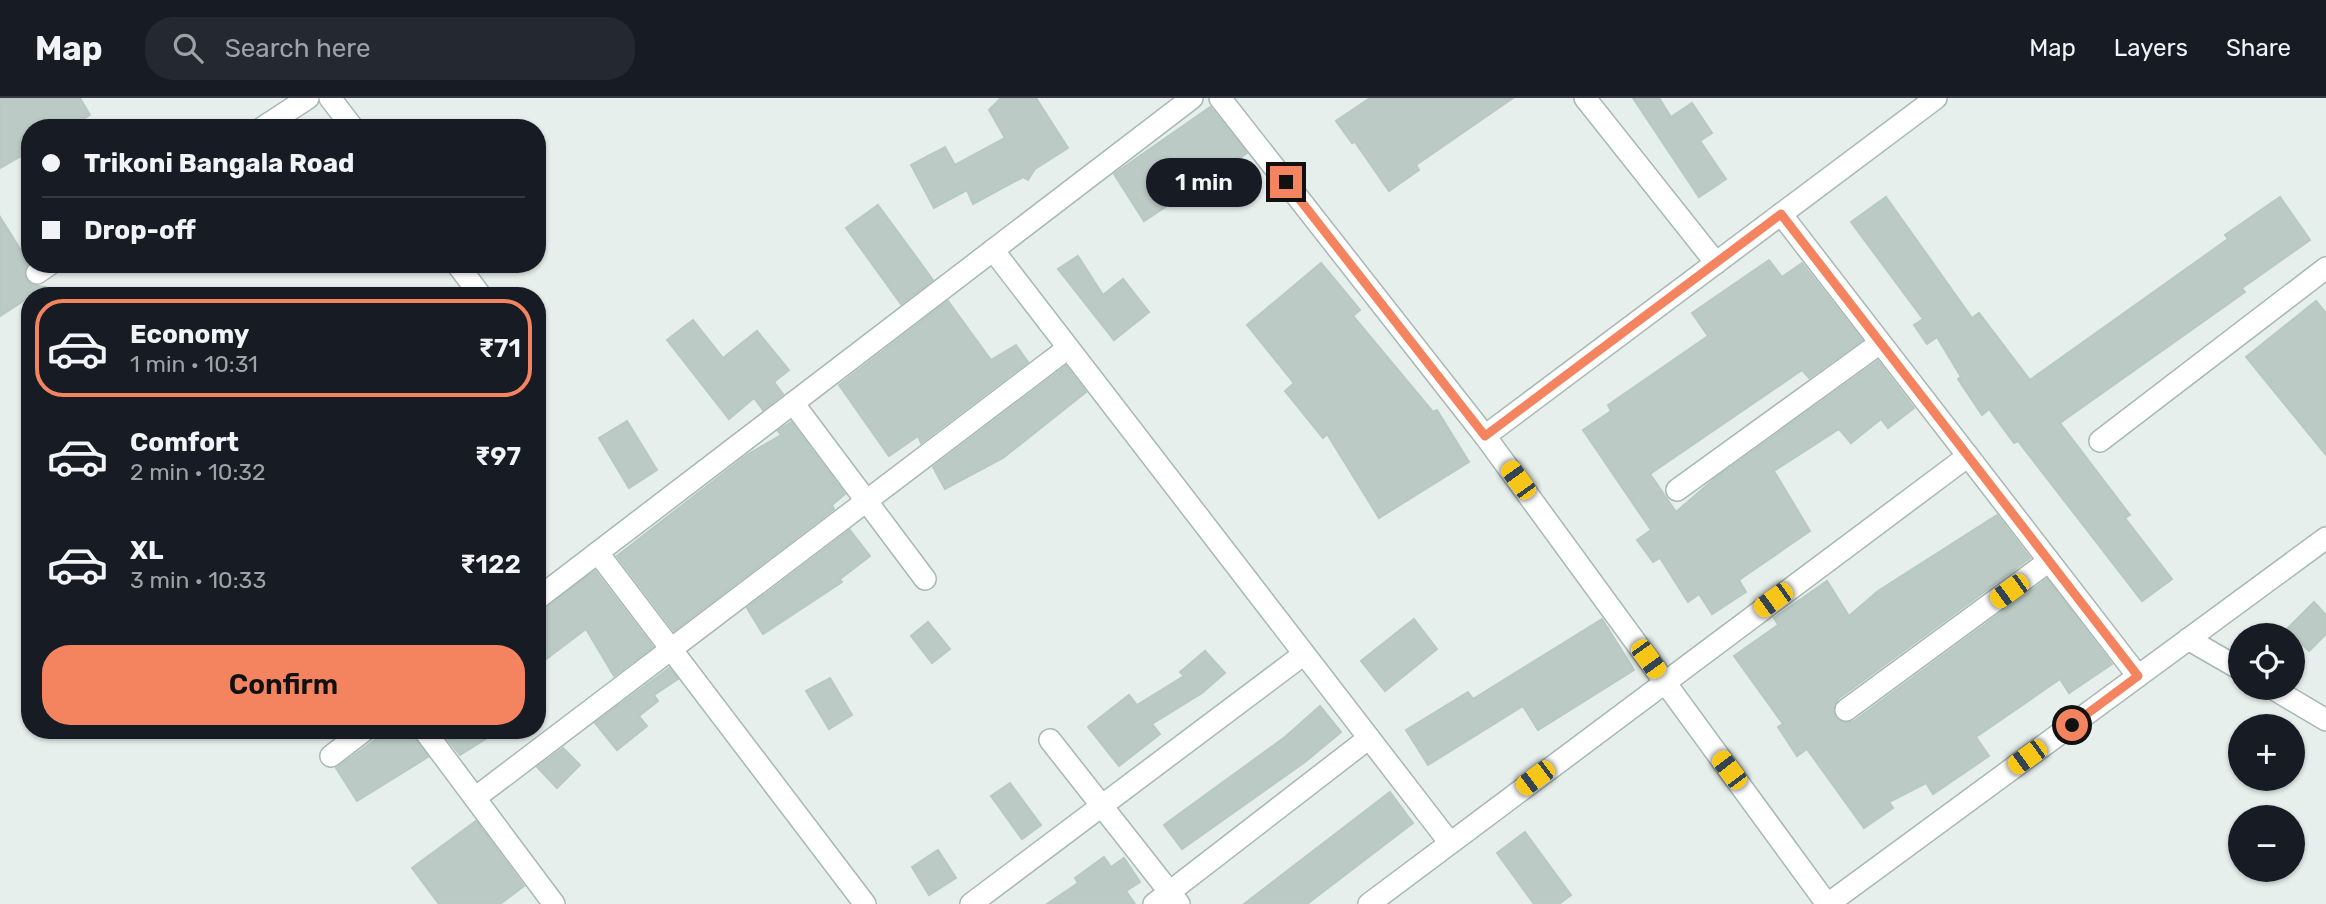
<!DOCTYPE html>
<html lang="en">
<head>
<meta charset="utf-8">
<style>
	:root { --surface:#171b24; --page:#242831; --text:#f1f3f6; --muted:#9ea1a6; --line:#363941; --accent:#f4845f }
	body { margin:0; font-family:Rubik,sans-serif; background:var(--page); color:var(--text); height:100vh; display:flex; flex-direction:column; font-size:26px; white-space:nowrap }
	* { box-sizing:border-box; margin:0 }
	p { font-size:23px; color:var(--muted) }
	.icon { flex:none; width:38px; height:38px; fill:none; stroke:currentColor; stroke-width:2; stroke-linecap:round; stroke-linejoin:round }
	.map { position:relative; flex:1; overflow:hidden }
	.drawer { position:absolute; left:21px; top:189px; width:525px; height:452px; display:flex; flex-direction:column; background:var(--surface); border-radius:28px; box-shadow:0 2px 5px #0004 }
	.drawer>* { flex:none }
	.hud { position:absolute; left:21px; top:21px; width:525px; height:154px; border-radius:28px; box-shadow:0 2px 5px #0004; display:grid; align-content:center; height:154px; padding:0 21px; background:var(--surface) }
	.fabs { position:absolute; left:2228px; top:525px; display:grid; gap:14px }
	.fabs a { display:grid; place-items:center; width:77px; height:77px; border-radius:50%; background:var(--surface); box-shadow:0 2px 5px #0004; font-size:35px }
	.end { position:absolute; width:32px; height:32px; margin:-16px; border:9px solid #f4845f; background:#111; box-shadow:0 0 0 4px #111 }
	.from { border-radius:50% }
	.bubble { position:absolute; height:49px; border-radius:24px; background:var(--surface); box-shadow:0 2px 5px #0004; font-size:23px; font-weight:600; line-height:49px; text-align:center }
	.car { position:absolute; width:21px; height:42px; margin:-21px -10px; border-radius:9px; box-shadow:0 0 5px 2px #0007; background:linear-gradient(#f5c518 24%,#345 0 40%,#f5c518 0 76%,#345 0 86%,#f5c518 0) }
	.hud b { display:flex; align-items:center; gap:24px; height:66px; font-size:26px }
	.hud b+b { border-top:2px solid var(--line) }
	.hud i { width:18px; height:18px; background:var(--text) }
	ul { padding:12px 0 0; list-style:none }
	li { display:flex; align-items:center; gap:21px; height:98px; margin:0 14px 10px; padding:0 7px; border:4px solid transparent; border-radius:28px }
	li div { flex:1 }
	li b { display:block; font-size:26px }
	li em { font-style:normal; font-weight:600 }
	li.on { border-color:var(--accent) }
	li>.icon { width:63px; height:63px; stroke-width:1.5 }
	.cta { display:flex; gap:14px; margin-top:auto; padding:14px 21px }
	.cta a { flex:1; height:80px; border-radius:28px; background:var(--accent); color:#111; font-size:28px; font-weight:600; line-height:80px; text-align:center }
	header { display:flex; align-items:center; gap:42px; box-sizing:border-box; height:98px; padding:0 35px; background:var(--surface); border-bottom:2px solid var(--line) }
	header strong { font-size:33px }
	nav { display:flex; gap:38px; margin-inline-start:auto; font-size:24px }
	.search { width:490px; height:63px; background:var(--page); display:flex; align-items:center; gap:18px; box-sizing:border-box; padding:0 24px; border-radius:28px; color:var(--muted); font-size:26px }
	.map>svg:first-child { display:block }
	.building { fill:#bbcac4; stroke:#b8c9c2; stroke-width:2 }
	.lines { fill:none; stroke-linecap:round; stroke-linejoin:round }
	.minor-casing { stroke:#a8b8b2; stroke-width:24 }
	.minor { stroke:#fff; stroke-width:21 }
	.route { stroke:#f4845f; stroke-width:9 }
</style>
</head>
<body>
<header>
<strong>Map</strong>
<div class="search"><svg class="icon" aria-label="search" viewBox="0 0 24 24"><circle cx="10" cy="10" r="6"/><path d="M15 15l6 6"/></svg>Search here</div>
<nav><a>Map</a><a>Layers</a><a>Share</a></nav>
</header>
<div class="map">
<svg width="2326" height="806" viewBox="0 0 2326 806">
	<rect width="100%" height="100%" fill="#e6efeb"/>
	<g class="building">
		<path d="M 0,0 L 80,0 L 90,17 L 69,30 L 30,30 L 30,53 L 0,70 Z"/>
		<path d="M 1001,0 L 1036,0 L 1068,50 L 1035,71 L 1028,82 L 1023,79 L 973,106 L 967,92 L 934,110 L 911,67 L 945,49 L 955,67 L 1005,40 L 989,12 Z"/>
		<path d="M 1370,0 L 1513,0 L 1416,67 L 1419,72 L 1389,93 L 1355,44 L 1352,45 L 1336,23 Z"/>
		<path d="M 1633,0 L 1659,0 L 1671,19 L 1692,5 L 1712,35 L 1700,43 L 1726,81 L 1699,99 Z"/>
		<path d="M 1210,9 L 1247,55 L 1144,123 L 1114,76 Z"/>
		<path d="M 1886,99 L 1972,220 L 1979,215 L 2030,282 L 2228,141 L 2225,137 L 2280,99 L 2310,142 L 2242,190 L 2245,194 L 2060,325 L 2130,417 L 2125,420 L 2172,481 L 2142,503 L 2018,343 L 2014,345 L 1989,311 L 1982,317 L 1958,281 L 1961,279 L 1937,239 L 1927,246 L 1914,227 L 1923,221 L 1851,124 Z"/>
		<path d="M 878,107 L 933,182 L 901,206 L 846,130 Z"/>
		<path d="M 0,119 L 29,165 L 25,170 L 26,182 L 32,187 L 45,189 L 0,218 Z"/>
		<path d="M 1078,158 L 1103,197 L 1123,181 L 1149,214 L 1114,242 L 1058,171 Z"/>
		<path d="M 1769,162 L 1782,179 L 1802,165 L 1862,242 L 1809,280 L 1802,272 L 1650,376 L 1676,414 L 1714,381 L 1878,263 L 1914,310 L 1888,330 L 1881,321 L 1851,345 L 1839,331 L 1774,373 L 1810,433 L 1739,482 L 1746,494 L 1712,516 L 1699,496 L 1688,504 L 1660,460 L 1653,464 L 1637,442 L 1651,432 L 1583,332 L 1611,313 L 1608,307 L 1708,238 L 1692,215 Z"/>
		<path d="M 1321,165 L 1360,212 L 1353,218 L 1433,314 L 1437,312 L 1469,364 L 1379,420 L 1327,336 L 1323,340 L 1285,293 L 1294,285 L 1247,227 Z"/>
		<path d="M 948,203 L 991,262 L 1016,247 L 1028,264 L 921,345 L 918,338 L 889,358 L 839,287 Z"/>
		<path d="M 2316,203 L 2326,215 L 2326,357 L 2246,259 Z"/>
		<path d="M 693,222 L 723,260 L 757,233 L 789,272 L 774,284 L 783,296 L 763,312 L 754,300 L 729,321 L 667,242 Z"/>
		<path d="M 1066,268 L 1086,294 L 1003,360 L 945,391 L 933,369 Z"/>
		<path d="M 627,323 L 657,372 L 629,390 L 599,340 Z"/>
		<path d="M 791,324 L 845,396 L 832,407 L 834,411 L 674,533 L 617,458 L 747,357 L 781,337 L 778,333 Z"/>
		<path d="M 1997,417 L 2030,460 L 1838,601 L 1833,613 L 1836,620 L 1847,625 L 1854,623 L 2047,481 L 2112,566 L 2069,595 L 2060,581 L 1976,639 L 1989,658 L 1933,696 L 1926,685 L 1889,704 L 1893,710 L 1864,730 L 1807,651 L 1797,658 L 1778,629 L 1783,626 L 1734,558 L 1778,527 L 1774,520 L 1827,483 L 1849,518 L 1878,493 Z"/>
		<path d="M 850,432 L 870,458 L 840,481 L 842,484 L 763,536 L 747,510 Z"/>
		<path d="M 595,473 L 653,549 L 614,578 L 586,531 L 537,568 L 537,514 Z"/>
		<path d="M 2314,504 L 2326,517 L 2326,536 L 2309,553 L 2287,531 Z"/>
		<path d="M 1414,521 L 1437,551 L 1385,593 L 1361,563 Z"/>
		<path d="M 1602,521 L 1634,572 L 1538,632 L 1523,608 L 1428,667 L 1406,632 L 1468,594 L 1473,601 Z"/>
		<path d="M 928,524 L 950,551 L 932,565 L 911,538 Z"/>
		<path d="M 1205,553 L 1225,575 L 1202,595 L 1152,626 L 1160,636 L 1119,668 L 1088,629 L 1129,597 L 1137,607 L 1184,578 L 1180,574 Z"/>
		<path d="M 669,570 L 678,581 L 654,597 L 658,603 L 639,618 L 647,628 L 617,652 L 595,625 Z"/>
		<path d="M 830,580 L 852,617 L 829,631 L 806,593 Z"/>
		<path d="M 1320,608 L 1341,634 L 1305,664 L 1182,751 L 1164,727 L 1285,639 Z"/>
		<path d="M 389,632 L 411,632 L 428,659 L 357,703 L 336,670 Z"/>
		<path d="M 440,632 L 500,632 L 460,657 Z"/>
		<path d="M 563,650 L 580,667 L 557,690 L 537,669 Z"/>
		<path d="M 1010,685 L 1041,727 L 1022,741 L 991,698 Z"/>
		<path d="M 1390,694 L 1413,725 L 1307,806 L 1244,806 Z"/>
		<path d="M 476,723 L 524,788 L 500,806 L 439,806 L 412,770 Z"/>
		<path d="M 1525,734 L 1571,797 L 1559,806 L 1534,806 L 1497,755 Z"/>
		<path d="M 938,752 L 956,780 L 929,797 L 912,769 Z"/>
		<path d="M 1104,759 L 1111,769 L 1124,760 L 1140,784 L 1126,793 L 1135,806 L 1047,806 L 1078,785 L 1075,780 Z"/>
	</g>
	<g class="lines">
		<defs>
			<g id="minor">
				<path d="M 330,0 L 353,30"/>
				<path d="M 1220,0 L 1485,338 L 1827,806"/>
				<path d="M 1585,0 L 1716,165"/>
				<path d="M 262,30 L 308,0"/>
				<path d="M 1781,116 L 2138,578"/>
				<path d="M 993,152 L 1450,745"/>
				<path d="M 457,166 L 481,198"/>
				<path d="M 37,175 L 50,166"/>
				<path d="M 793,305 L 925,481"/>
				<path d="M 1485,338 L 1936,0"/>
				<path d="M 2100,343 L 2326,170"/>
				<path d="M 1677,392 L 1880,245"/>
				<path d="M 598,455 L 865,806"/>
				<path d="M 537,501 L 1192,0"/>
				<path d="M 2188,541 L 2240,571"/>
				<path d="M 2272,590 L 2326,622"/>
				<path d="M 1846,612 L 2049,463"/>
				<path d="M 424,632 L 554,806"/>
				<path d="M 1050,642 L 1179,806"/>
				<path d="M 331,658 L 365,632"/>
				<path d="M 475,700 L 1068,250"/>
				<path d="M 971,806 L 1304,556"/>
				<path d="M 1154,806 L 1369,640"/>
				<path d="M 1369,806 L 1968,358"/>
				<path d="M 1828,806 L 2326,440"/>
			</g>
		</defs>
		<use href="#minor" class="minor-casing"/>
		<use href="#minor" class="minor"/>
	</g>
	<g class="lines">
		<path class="route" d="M 1286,84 L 1485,338 L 1781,116 L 2138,578 L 2072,627"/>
	</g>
</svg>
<div class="fabs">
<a><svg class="icon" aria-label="locate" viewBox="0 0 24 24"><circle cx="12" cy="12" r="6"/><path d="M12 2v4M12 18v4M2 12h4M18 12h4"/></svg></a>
<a>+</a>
<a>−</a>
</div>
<i class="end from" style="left:2072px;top:627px"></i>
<i class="end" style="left:1286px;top:84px"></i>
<div class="bubble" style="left:1146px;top:60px;width:116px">1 min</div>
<i class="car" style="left:1518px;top:382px;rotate:324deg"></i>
<i class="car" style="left:2009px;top:493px;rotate:234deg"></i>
<i class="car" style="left:1773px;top:502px;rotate:234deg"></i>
<i class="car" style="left:1648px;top:561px;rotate:144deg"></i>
<i class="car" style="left:2027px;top:659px;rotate:234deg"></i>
<i class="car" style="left:1729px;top:672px;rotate:323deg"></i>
<i class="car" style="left:1535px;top:680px;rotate:233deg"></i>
<div class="hud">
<b><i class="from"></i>Trikoni Bangala Road</b>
<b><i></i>Drop-off</b>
</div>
<section class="drawer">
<ul>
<li class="on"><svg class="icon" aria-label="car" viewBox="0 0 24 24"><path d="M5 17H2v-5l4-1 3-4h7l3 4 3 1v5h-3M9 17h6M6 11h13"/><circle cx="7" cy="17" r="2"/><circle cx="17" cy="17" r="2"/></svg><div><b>Economy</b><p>1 min · 10:31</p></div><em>₹71</em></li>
<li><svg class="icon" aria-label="car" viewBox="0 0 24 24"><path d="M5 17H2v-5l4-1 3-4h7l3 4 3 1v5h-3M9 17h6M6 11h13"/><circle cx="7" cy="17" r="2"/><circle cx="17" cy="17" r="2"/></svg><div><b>Comfort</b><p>2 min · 10:32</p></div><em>₹97</em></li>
<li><svg class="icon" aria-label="car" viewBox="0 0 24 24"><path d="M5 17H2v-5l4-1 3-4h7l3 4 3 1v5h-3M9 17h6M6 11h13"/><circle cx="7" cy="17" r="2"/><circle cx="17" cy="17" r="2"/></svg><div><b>XL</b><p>3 min · 10:33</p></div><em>₹122</em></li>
</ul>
<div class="cta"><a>Confirm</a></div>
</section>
</div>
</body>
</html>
